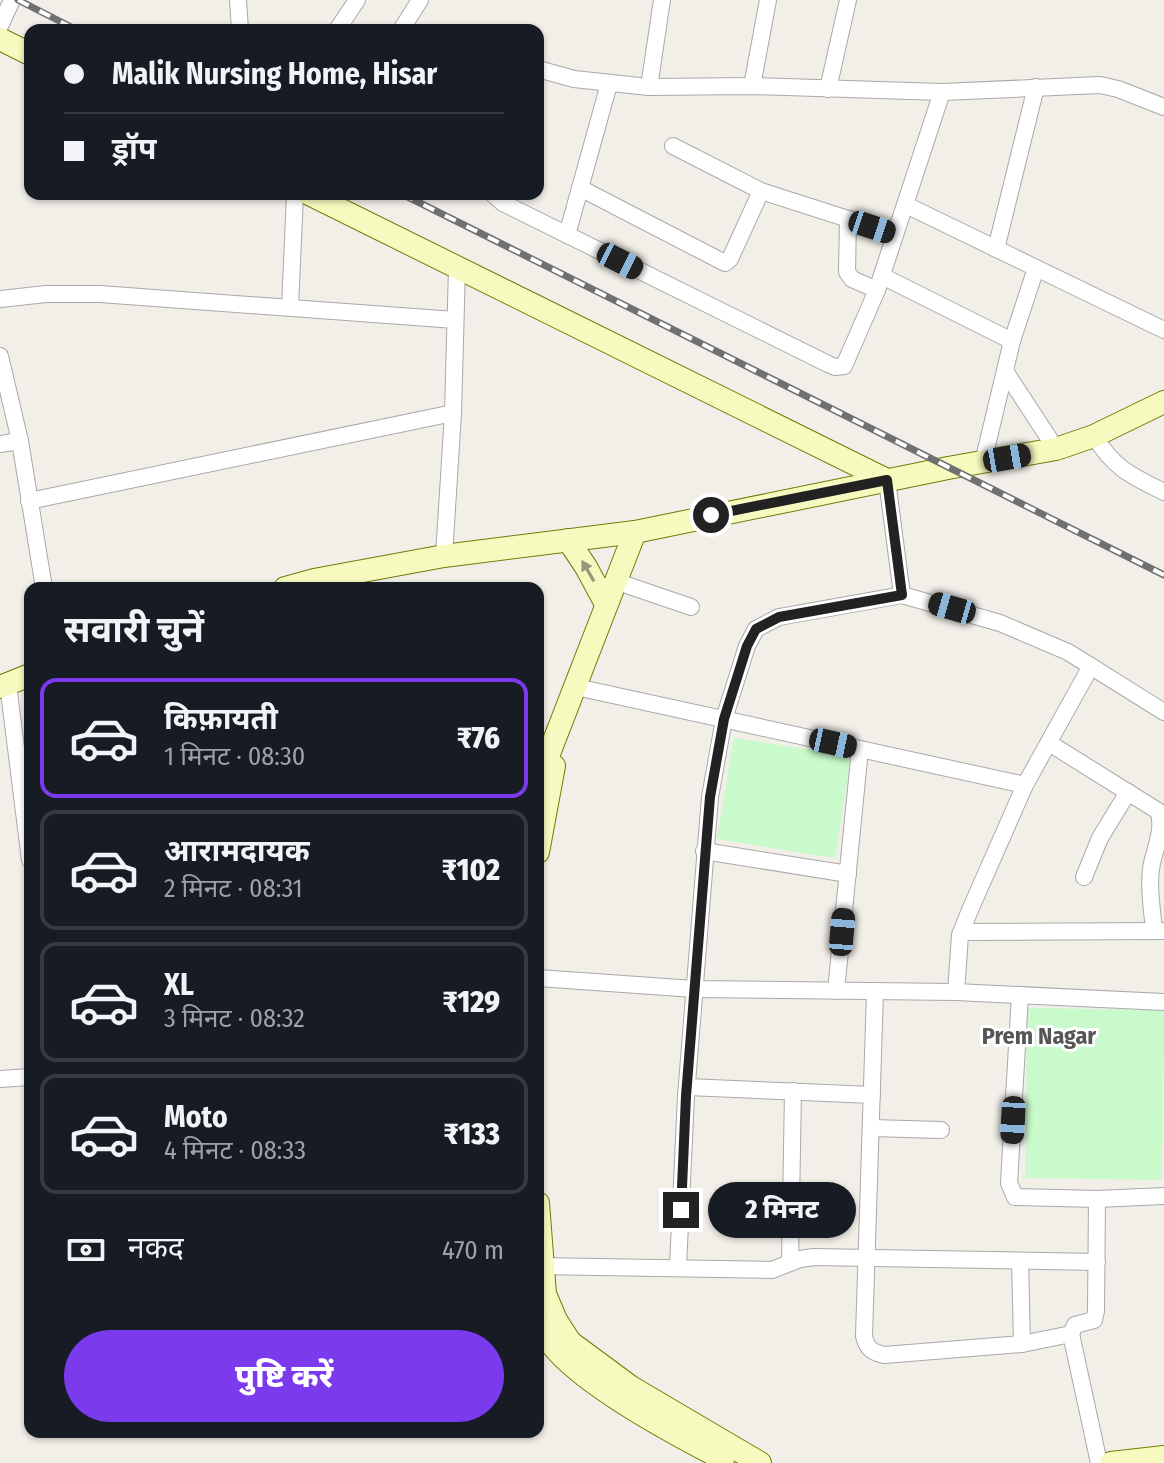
<!DOCTYPE html>
<html lang="hi">
<head>
<meta charset="utf-8">
<style>
	:root { --surface:#171b24; --page:#20242c; --text:#f1f3f6; --muted:#9ea1a6; --line:#363941; --accent:#7c3aed }
	body { margin:0; font-family:"Fira Sans Condensed","Noto Sans Devanagari",sans-serif; background:var(--page); color:var(--text); height:100vh; display:flex; flex-direction:column; font-size:30px; white-space:nowrap }
	* { box-sizing:border-box; margin:0 }
	p { font-size:26px; color:var(--muted) }
	.icon { flex:none; width:44px; height:44px; fill:none; stroke:currentColor; stroke-width:2; stroke-linecap:round; stroke-linejoin:round }
	.map { position:relative; flex:1; overflow:hidden }
	.sheet { position:absolute; left:24px; top:582px; width:520px; height:856px; display:flex; flex-direction:column; background:var(--surface); border-radius:16px; box-shadow:0 2px 6px #0004 }
	.sheet>* { flex:none }
	.banner { position:absolute; left:24px; top:24px; width:520px; height:176px; border-radius:16px; box-shadow:0 2px 6px #0004; display:grid; align-content:center; height:176px; padding:0 40px; background:var(--surface) }
	.end { position:absolute; width:36px; height:36px; margin:-18px; border:10px solid #222; background:#fff; box-shadow:0 0 0 4px #fff }
	.from { border-radius:50% }
	.bubble { position:absolute; height:56px; border-radius:28px; background:var(--surface); box-shadow:0 2px 6px #0004; font-size:26px; font-weight:800; line-height:56px; text-align:center }
	.car { position:absolute; width:24px; height:48px; margin:-24px -12px; border-radius:10px; box-shadow:0 0 6px 2px #0007; background:linear-gradient(#222 24%,#8ab4d8 0 40%,#222 0 76%,#8ab4d8 0 86%,#222 0) }
	.banner b { display:flex; align-items:center; gap:28px; height:76px; font-size:30px }
	.banner b+b { border-top:2px solid var(--line) }
	.banner i { width:20px; height:20px; background:var(--text) }
	ul { padding:0; list-style:none }
	li { display:flex; align-items:center; gap:24px; height:120px; margin:0 16px 12px; padding:0 24px; border:4px solid var(--line); border-radius:16px }
	li div { flex:1 }
	li b { display:block; font-size:30px }
	li em { font-style:normal; font-weight:800 }
	li.on { border-color:var(--accent) }
	li>.icon { width:72px; height:72px; stroke-width:1.5 }
	h2 { padding:0 40px; font-size:36px; line-height:96px }
	.pay { display:flex; align-items:center; gap:20px; height:88px; padding:0 40px; font-size:30px }
	.pay p { margin-inline-start:auto }
	.primary-button { display:flex; gap:16px; margin-top:auto; padding:16px 40px }
	.primary-button a { flex:1; height:92px; border-radius:48px; background:var(--accent); color:#fff; font-size:32px; font-weight:800; line-height:92px; text-align:center }
	.map>svg:first-child { display:block }
	.park { fill:#c8facc }
	.lines { fill:none; stroke-linecap:round; stroke-linejoin:round }
	.street-casing { stroke:#a9a9a9; stroke-width:18 }
	.secondary-casing { stroke:#707d05; stroke-width:24 }
	.street { stroke:#fff; stroke-width:16 }
	.secondary { stroke:#f7fabf; stroke-width:22 }
	.rail-casing { stroke:#707070; stroke-width:7 }
	.rail { stroke:#fff; stroke-width:4; stroke-dasharray:12; stroke-linecap:butt }
	.oneway { fill:#979978 }
	.route { stroke:#222; stroke-width:10 }
	.labels { text-anchor:middle; dominant-baseline:central; stroke-width:6; stroke-linejoin:round; paint-order:stroke }
	.neighbourhood-label { font-size:24px; font-weight:bold; fill:#555; stroke:#fff }
</style>
</head>
<body>
<div class="map">
<svg width="1164" height="1463" viewBox="0 0 1164 1463">
	<rect width="100%" height="100%" fill="#f2efe9"/>
	<g class="park">
		<path d="M 734,738 L 851,756 L 835,858 L 717,839 Z"/>
		<path d="M 1027,1008 L 1164,1010 L 1162,1180 L 1025,1178 Z"/>
	</g>
	<g class="lines">
		<defs>
			<g id="street">
				<path d="M 238,0 L 240,30"/>
				<path d="M 0,26 L 12,0"/>
				<path d="M 337,30 L 357,0"/>
				<path d="M 401,30 L 420,0"/>
				<path d="M 538,69 L 574,79 L 649,87 L 752,86 L 942,92 L 1100,85 L 1118,89 L 1164,107"/>
				<path d="M 752,86 L 768,0"/>
				<path d="M 649,87 L 662,0"/>
				<path d="M 828,89 L 848,0"/>
				<path d="M 673,146 L 761,191 L 895,234"/>
				<path d="M 580,188 L 725,263 L 730,259 L 761,191"/>
				<path d="M 493,194 L 503,203 L 828,364 L 835,367 L 844,366 L 877,290 L 942,92"/>
				<path d="M 906,205 L 1164,330"/>
				<path d="M 848,219 L 847,272 L 852,279 L 877,290"/>
				<path d="M 567,235 L 609,84"/>
				<path d="M 996,249 L 1036,87"/>
				<path d="M 882,276 L 1012,341"/>
				<path d="M 0,299 L 46,294 L 100,294 L 455,320"/>
				<path d="M 290,307 L 295,194"/>
				<path d="M 0,356 L 20,441 L 44,588"/>
				<path d="M 1005,371 L 1056,449"/>
				<path d="M 1094,436 C 1115,469 1130,475 1164,492"/>
				<path d="M 0,444 L 20,441"/>
				<path d="M 983,462 L 1012,341 L 1036,268"/>
				<path d="M 887,480 L 902,595"/>
				<path d="M 29,501 L 453,413"/>
				<path d="M 444,556 L 453,413 L 457,268"/>
				<path d="M 615,581 L 691,607"/>
				<path d="M 8,684 L 30,860"/>
				<path d="M 576,687 L 1025,785"/>
				<path d="M 1049,743 L 1158,811 C 1164,826 1157,843 1153,859 C 1147,881 1152,908 1154,930"/>
				<path d="M 704,851 L 848,874"/>
				<path d="M 1084,877 L 1100,838 L 1128,792"/>
				<path d="M 962,932 L 1164,931"/>
				<path d="M 538,978 L 694,989 L 956,992 L 1164,1002"/>
				<path d="M 836,991 L 860,749"/>
				<path d="M 875,992 L 864,1336 C 867,1349 872,1352 884,1355 L 1022,1344 L 1071,1334 L 1075,1325 L 1094,1320 L 1096,1311 L 1097,1199"/>
				<path d="M 956,992 L 960,935 L 970,910 L 1025,785 L 1091,666"/>
				<path d="M 1020,995 L 1009,1183 L 1015,1197 L 1097,1199 L 1164,1196"/>
				<path d="M 0,1079 L 30,1077"/>
				<path d="M 687,1087 L 872,1095"/>
				<path d="M 871,1128 L 941,1130"/>
				<path d="M 1020,1261 L 1022,1344"/>
				<path d="M 790,1263 L 793,1091"/>
				<path d="M 538,1266 L 772,1270 L 800,1259 L 814,1257 L 1097,1262"/>
				<path d="M 678,1267 L 686,1096 L 710,797 L 724,719 L 747,646 L 756,629 L 779,617 L 902,595 L 1000,623 L 1068,652 L 1164,712"/>
				<path d="M 1071,1334 L 1099,1463"/>
			</g>
			<g id="secondary">
				<path d="M 0,39 L 30,54"/>
				<path d="M 309,194 L 887,480"/>
				<path d="M 568,540 L 586,567 L 606,604"/>
				<path d="M 285,588 L 314,580 L 444,556 L 635,532 L 948,468 L 1056,449 L 1094,436 L 1164,402"/>
				<path d="M 0,687 L 30,675"/>
				<path d="M 538,782 L 635,532"/>
				<path d="M 538,852 L 554,766"/>
				<path d="M 538,1203 L 545,1294 L 556,1320 L 570,1342 L 631,1387 L 760,1463"/>
				<path d="M 538,1319 C 542,1326 545,1334 549,1341 C 579,1384 676,1435 723,1459"/>
				<path d="M 1111,1463 L 1164,1457"/>
			</g>
		</defs>
		<use href="#street" class="street-casing"/>
		<use href="#secondary" class="secondary-casing"/>
		<use href="#street" class="street"/>
		<use href="#secondary" class="secondary"/>
		<defs>
			<g id="rail">
				<path d="M 18,0 L 77,30"/>
				<path d="M 402,194 L 1164,575"/>
			</g>
		</defs>
		<use href="#rail" class="rail-casing"/>
		<use href="#rail" class="rail"/>
	</g>
	<defs><path id="oneway-solid" d="M-6-.8H1V-3.2L6.5 0L1 3.2V.8H-6Z" transform="scale(2)"/></defs>
	<use class="oneway" href="#oneway-solid" transform="translate(588 571) rotate(-120)"/>
	<g class="lines">
		<path class="route" d="M 681,1210 L 686,1096 L 710,797 L 724,719 L 747,646 L 756,629 L 779,617 L 902,595 L 887,480 L 711,515"/>
	</g>
	<g class="labels">
		<g class="neighbourhood-label">
			<text x="1039" y="1036">Prem Nagar</text>
		</g>
	</g>
</svg>
<i class="end from" style="left:711px;top:515px"></i>
<i class="end" style="left:681px;top:1210px"></i>
<div class="bubble" style="left:708px;top:1182px;width:148px">2 मिनट</div>
<i class="car" style="left:872px;top:227px;rotate:108deg"></i>
<i class="car" style="left:620px;top:261px;rotate:117deg"></i>
<i class="car" style="left:1007px;top:458px;rotate:80deg"></i>
<i class="car" style="left:952px;top:608px;rotate:286deg"></i>
<i class="car" style="left:833px;top:743px;rotate:102deg"></i>
<i class="car" style="left:842px;top:932px;rotate:5deg"></i>
<i class="car" style="left:1013px;top:1120px;rotate:183deg"></i>
<div class="banner">
<b><i class="from"></i>Malik Nursing Home, Hisar</b>
<b><i></i>ड्रॉप</b>
</div>
<section class="sheet">
<h2>सवारी चुनें</h2>
<ul>
<li class="on"><svg class="icon" aria-label="car" viewBox="0 0 24 24"><path d="M5 17H2v-5l4-1 3-4h7l3 4 3 1v5h-3M9 17h6M6 11h13"/><circle cx="7" cy="17" r="2"/><circle cx="17" cy="17" r="2"/></svg><div><b>किफ़ायती</b><p>1 मिनट · 08:30</p></div><em>₹76</em></li>
<li><svg class="icon" aria-label="car" viewBox="0 0 24 24"><path d="M5 17H2v-5l4-1 3-4h7l3 4 3 1v5h-3M9 17h6M6 11h13"/><circle cx="7" cy="17" r="2"/><circle cx="17" cy="17" r="2"/></svg><div><b>आरामदायक</b><p>2 मिनट · 08:31</p></div><em>₹102</em></li>
<li><svg class="icon" aria-label="car" viewBox="0 0 24 24"><path d="M5 17H2v-5l4-1 3-4h7l3 4 3 1v5h-3M9 17h6M6 11h13"/><circle cx="7" cy="17" r="2"/><circle cx="17" cy="17" r="2"/></svg><div><b>XL</b><p>3 मिनट · 08:32</p></div><em>₹129</em></li>
<li><svg class="icon" aria-label="car" viewBox="0 0 24 24"><path d="M5 17H2v-5l4-1 3-4h7l3 4 3 1v5h-3M9 17h6M6 11h13"/><circle cx="7" cy="17" r="2"/><circle cx="17" cy="17" r="2"/></svg><div><b>Moto</b><p>4 मिनट · 08:33</p></div><em>₹133</em></li>
</ul>
<div class="pay"><svg class="icon" aria-label="cash" viewBox="0 0 24 24"><path d="M3 7h18v10H3z"/><circle cx="12" cy="12" r="2"/></svg>नकद<p>470 m</p></div>
<div class="primary-button"><a>पुष्टि करें</a></div>
</section>
</div>
</body>
</html>
